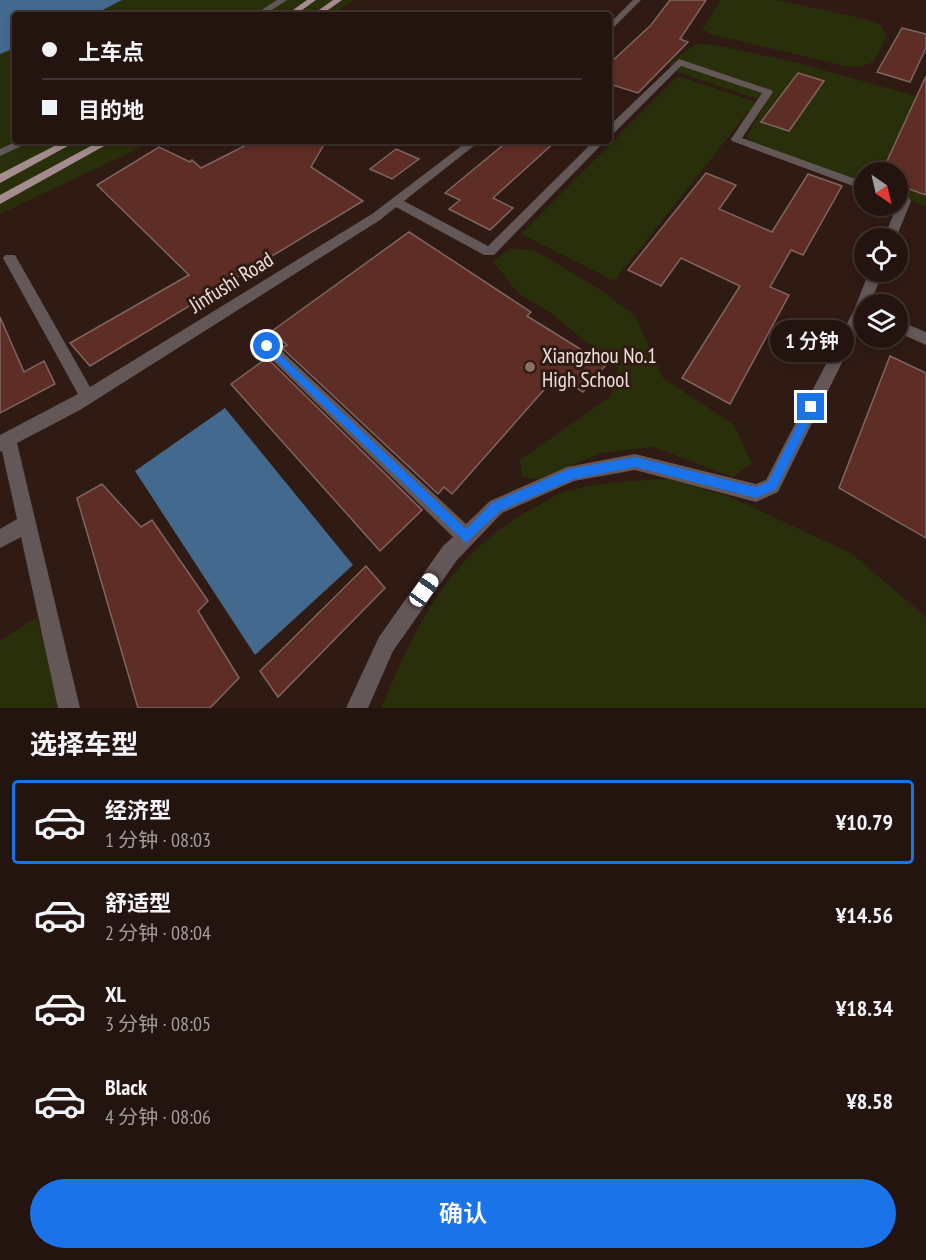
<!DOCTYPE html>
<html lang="zh">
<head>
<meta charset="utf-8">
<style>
	:root { --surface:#24140f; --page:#30211d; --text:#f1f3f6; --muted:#a39e9e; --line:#41332f; --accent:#1a73e8 }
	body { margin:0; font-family:"PT Sans Narrow","Noto Sans SC",sans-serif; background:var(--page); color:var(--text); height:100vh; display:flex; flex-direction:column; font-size:22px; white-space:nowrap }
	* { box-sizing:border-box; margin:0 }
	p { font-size:20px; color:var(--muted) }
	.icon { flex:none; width:33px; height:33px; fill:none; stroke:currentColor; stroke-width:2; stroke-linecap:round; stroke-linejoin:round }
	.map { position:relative; height:708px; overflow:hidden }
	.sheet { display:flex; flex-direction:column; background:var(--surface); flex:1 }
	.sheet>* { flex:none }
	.banner { position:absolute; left:12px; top:12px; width:600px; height:132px; border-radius:6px; box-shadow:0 3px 9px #0003,0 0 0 2px var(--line); display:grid; align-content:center; height:132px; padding:0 30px; background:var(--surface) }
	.needle { width:39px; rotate:146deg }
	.fabs { position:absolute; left:854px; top:162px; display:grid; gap:12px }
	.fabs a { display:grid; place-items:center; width:54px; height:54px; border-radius:50%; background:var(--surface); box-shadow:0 3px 9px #0003,0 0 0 2px var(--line); font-size:30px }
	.end { position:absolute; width:27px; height:27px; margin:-14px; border:8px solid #1a73e8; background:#fff; box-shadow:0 0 0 3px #fff }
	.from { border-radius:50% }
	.bubble { position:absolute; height:42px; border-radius:21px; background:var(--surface); box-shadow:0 3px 9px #0003,0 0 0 2px var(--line); font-size:20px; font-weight:600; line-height:42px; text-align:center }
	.car { position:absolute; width:18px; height:36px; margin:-18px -9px; border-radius:8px; box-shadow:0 0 4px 2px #0007; background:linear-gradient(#fff 24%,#345 0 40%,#fff 0 76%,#345 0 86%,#fff 0) }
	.banner b { display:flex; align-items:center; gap:21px; height:57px; font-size:22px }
	.banner b+b { border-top:2px solid var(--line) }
	.banner i { width:15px; height:15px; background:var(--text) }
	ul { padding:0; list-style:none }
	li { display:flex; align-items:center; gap:18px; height:84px; margin:0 12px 9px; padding:0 18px; border:3px solid transparent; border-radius:6px }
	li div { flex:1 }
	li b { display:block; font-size:22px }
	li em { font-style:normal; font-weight:600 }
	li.active { border-color:var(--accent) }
	li>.icon { width:54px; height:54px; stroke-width:1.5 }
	h2 { padding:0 30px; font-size:27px; line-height:72px }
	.primary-button { display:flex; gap:12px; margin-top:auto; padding:12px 30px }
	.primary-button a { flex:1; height:69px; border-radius:36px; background:var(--accent); color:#fff; font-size:24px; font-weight:600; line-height:69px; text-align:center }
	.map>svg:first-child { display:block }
	.green { fill:#292f0a }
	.water { fill:#44698e }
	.building { fill:#5e2d26; stroke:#806560; stroke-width:1.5 }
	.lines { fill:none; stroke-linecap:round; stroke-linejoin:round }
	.minor { fill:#635758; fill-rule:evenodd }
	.major { fill:#a58c8e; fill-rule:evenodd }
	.route { fill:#1a73e8 }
	.education-dot { fill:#8d6e63; stroke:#301b14; stroke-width:2 }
	.labels { text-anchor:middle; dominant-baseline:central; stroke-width:6; stroke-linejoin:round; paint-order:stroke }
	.street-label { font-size:21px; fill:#eedfda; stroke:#301b14 }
	.poi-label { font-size:21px; fill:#eedfda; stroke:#301b14; text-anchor:start }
</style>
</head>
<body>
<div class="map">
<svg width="926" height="708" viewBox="0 0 926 708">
	<rect width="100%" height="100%" fill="#301b14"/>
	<g class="green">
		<path d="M 122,0 L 355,0 L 332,15 L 93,15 Z"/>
		<path d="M 721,0 L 776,0 L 865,19 L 879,24 L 886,33 L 886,37 C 875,61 876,66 849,67 L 710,34 L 702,29 Z"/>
		<path d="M 696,44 L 715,45 L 798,63 L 926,99 L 926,206 L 897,196 L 897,172 L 864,172 L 864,182 L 755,144 L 747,136 L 764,106 L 757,99 L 677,72 L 668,64 Z"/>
		<path d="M 15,48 L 15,141 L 147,141 L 135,150 L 0,214 L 0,54 Z"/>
		<path d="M 678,76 L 756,102 L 614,281 L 521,234 Z"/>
		<path d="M 511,248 L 536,251 L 602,291 L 636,317 L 663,378 L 734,425 L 752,463 L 733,477 L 653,447 L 601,453 L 538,479 L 522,477 L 520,460 L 611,396 L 618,368 L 552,314 L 518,293 L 493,261 Z"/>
		<path d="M 668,479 L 731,497 L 852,554 L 926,617 L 926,708 L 381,708 C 417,625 448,554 532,509 C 542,504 553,496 564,492 C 598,482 633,481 668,479 Z"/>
		<path d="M 37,617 L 61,708 L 0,708 L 0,641 Z"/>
	</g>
	<g class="water">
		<path d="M 0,0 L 122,0 L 93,15 L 15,15 L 15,48 L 0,54 Z"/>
		<path d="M 225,408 L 353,565 L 255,655 L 135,471 Z"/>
	</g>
	<g class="building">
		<path d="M 670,0 L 706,0 L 680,39 L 688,42 L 638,93 L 609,84 L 609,64 L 651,25 Z"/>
		<path d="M 902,28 L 926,34 L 926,48 L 910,82 L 877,72 Z"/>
		<path d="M 798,73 L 824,81 L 789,131 L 761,122 Z"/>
		<path d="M 926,76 L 926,195 L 897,185 L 897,172 L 882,172 Z"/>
		<path d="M 254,141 L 326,141 L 311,167 L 363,201 L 90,366 L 70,343 L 189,275 L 97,185 L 159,147 L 190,162 L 192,160 L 201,168 Z"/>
		<path d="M 508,141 L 556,141 L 493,198 L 513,208 L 490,230 L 449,209 L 460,200 L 445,193 Z"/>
		<path d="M 396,149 L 419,159 L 392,179 L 370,169 Z"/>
		<path d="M 706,173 L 736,185 L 719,209 L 772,232 L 808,174 L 842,186 L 803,255 L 791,250 L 770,287 L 789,295 L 730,404 L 682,378 L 740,286 L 681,258 L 661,286 L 628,270 Z"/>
		<path d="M 409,232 L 531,312 L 527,316 L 606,365 L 583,392 L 557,375 L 452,494 L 444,487 L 438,494 L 282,348 L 287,345 L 272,331 Z"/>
		<path d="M 0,317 L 24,372 L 44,361 L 55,384 L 0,413 Z"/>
		<path d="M 890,356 L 926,373 L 926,538 L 839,488 Z"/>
		<path d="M 267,358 L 422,510 L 380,551 L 231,384 Z"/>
		<path d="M 102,484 L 141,527 L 152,520 L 208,601 L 198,611 L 239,678 L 210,708 L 138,708 L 77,498 Z"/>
		<path d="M 366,566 L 385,588 L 278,697 L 260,671 Z"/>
	</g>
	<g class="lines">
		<g class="minor">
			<path d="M 277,0 L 287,0 L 264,15 L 254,15 Z"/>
			<path d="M 633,0 L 641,0 L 609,32 L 609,24 Z"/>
			<path d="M 679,59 L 771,90 L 773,92 L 742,138 L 864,182 L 864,190 L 732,141 L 731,139 L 762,93 L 681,66 L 613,134 L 609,135 L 609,126 Z"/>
			<path d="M 18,141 L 32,141 L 0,156 L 0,149 Z"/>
			<path d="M 468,141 L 480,141 L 404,201 L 488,246 L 594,141 L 605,141 L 494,255 L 484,255 L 396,207 L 380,220 L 80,410 L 17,443 L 80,708 L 58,708 L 21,537 L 0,548 L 0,529 L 17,519 L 2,451 L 0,452 L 0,435 L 78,394 L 3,258 L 5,255 L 15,255 L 90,387 L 372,214 Z"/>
			<path d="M 897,195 L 909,198 L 911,201 L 896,238 L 884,238 L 898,203 Z"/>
			<path d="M 869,272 L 883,272 L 870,304 L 864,304 L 864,318 L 778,492 L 756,502 L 635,470 L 574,481 L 502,513 L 457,560 L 393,651 L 368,708 L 346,708 L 379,637 L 443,546 L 453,537 L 262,350 L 260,346 L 262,342 L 272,342 L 466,524 L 490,501 L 567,467 L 635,454 L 756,484 L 766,480 L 854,310 Z"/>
			<path d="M 897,320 L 926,332 L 926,345 L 897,332 Z"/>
		</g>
		<g class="major">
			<path d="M 307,0 L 316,0 L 295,15 L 286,15 Z"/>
			<path d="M 333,0 L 342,0 L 321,15 L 312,15 Z"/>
			<path d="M 64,141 L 77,141 L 0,183 L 0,174 Z"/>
			<path d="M 100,141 L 113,141 L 0,204 L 0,195 Z"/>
		</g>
	</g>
	<path class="route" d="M 267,342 L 466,529 L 492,503 L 569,469 L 635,457 L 756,487 L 768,482 L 808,404 L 811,403 L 817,407 L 776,489 L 756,498 L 635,467 L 574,479 L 500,511 L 466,543 L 264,349 L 262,346 Z"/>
	<circle class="education-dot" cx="530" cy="367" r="6"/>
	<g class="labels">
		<g class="street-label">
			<text transform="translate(231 282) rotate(-32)">Jinfushi Road</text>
		</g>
		<g class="poi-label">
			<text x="542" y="355">Xiangzhou No.1<tspan x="542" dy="24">High School</tspan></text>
		</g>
	</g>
</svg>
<div class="fabs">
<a><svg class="needle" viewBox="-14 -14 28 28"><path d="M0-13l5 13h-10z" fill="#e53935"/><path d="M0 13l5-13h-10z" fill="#a39e9e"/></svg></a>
<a><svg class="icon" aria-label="locate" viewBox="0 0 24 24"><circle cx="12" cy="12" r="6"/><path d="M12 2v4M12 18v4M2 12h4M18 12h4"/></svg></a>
<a><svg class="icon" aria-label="layers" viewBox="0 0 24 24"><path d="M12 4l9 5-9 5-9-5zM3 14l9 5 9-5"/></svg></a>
</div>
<i class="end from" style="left:267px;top:346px"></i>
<i class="end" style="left:811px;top:407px"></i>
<div class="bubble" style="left:770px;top:320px;width:84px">1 分钟</div>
<i class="car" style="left:424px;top:590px;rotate:35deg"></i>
<div class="banner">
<b><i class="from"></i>上车点</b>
<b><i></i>目的地</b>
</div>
</div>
<section class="sheet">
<h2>选择车型</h2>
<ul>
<li class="active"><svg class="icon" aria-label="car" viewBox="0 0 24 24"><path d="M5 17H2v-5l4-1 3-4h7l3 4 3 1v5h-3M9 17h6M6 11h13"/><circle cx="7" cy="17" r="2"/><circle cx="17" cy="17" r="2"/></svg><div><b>经济型</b><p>1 分钟 · 08:03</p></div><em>¥10.79</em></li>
<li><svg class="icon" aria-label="car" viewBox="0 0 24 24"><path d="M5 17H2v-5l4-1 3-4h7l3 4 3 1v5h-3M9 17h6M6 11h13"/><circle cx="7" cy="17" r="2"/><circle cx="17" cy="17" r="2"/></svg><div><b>舒适型</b><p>2 分钟 · 08:04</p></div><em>¥14.56</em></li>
<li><svg class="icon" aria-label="car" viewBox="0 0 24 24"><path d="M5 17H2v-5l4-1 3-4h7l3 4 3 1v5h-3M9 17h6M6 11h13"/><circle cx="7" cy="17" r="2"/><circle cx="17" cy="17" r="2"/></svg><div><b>XL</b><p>3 分钟 · 08:05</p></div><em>¥18.34</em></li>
<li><svg class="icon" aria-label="car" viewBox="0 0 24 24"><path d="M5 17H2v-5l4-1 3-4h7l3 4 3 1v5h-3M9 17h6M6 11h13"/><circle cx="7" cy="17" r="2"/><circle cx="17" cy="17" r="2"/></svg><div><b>Black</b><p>4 分钟 · 08:06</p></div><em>¥8.58</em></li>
</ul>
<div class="primary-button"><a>确认</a></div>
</section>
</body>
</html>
